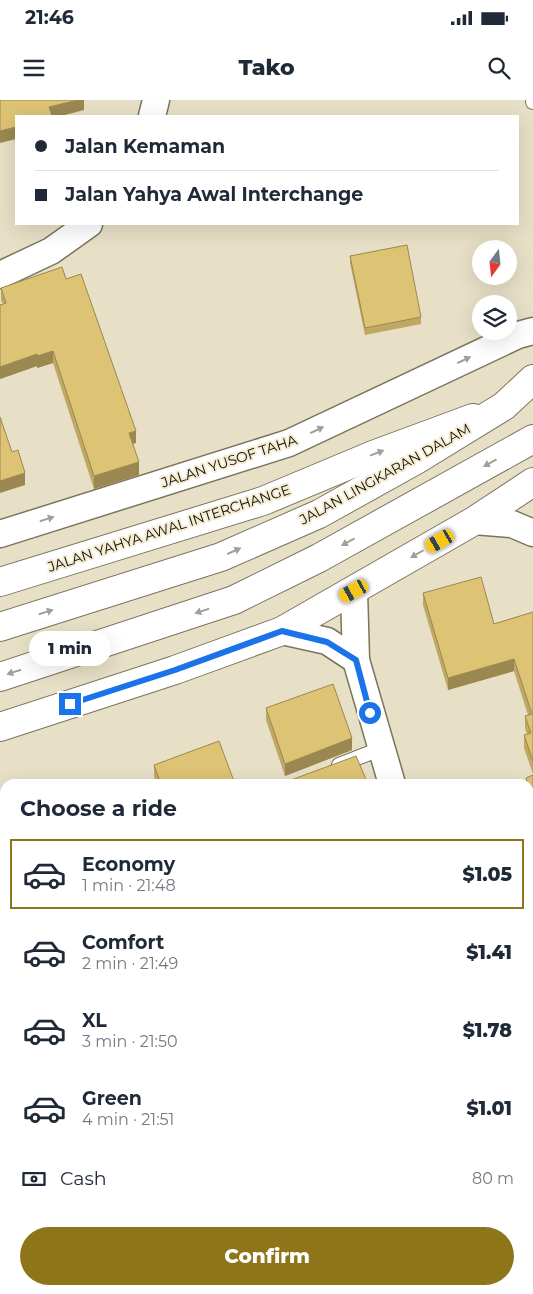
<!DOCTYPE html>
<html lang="en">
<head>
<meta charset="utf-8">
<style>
	:root { --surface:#fff; --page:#f2f2f3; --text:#1f2937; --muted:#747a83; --line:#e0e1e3; --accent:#8f751a }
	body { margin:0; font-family:Montserrat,sans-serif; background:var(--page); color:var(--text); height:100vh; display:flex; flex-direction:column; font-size:19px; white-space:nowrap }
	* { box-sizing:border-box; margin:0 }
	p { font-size:16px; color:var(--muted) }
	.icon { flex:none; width:28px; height:28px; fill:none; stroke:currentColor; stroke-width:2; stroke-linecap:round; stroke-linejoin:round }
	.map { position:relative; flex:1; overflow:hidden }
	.sheet { position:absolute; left:0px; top:679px; width:534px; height:516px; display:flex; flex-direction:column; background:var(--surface); border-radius:15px 15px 0 0; box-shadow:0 5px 20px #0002 }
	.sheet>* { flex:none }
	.top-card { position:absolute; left:15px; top:15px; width:504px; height:110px; border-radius:0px; box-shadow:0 5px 20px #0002; display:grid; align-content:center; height:110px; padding:0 20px; background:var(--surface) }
	.needle { width:32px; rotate:195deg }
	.buttons { position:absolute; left:472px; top:140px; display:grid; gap:10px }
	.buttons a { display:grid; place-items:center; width:45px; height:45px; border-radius:50%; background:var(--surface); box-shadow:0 5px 20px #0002; font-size:25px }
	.end { position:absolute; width:22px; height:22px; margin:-11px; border:6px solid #1a73e8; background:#fff; box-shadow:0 0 0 2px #fff }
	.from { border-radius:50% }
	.bubble { position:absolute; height:35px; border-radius:18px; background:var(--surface); box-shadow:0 5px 20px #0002; font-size:16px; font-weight:800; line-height:35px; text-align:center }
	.car { position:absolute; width:15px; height:30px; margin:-15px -8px; border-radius:6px; box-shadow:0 0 4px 1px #0007; background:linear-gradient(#f5c518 24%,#345 0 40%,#f5c518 0 76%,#345 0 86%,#f5c518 0) }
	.top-card b { display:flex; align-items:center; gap:18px; height:48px; font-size:19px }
	.top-card b+b { border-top:1px solid var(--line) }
	.top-card i { width:12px; height:12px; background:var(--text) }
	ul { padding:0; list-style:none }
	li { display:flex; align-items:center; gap:15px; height:70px; margin:0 10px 8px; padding:0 10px; border:2px solid transparent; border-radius:0px }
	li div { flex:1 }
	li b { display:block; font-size:19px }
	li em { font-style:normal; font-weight:800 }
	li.current { border-color:var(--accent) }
	li>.icon { width:45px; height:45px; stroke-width:1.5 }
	h2 { padding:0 20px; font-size:22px; line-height:60px }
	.pay { display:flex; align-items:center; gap:12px; height:55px; padding:0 20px; font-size:19px }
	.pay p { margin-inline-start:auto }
	.cta { display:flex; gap:10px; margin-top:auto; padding:10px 20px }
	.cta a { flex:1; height:58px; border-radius:30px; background:var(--accent); color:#fff; font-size:20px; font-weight:800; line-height:58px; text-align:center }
	.status { display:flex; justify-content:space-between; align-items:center; height:35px; padding:0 25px; background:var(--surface); direction:ltr }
	.status svg { height:14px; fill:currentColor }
	header { display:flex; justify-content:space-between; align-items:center; height:65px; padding:0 20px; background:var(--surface); font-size:22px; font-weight:800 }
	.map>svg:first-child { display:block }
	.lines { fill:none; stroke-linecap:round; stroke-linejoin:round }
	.lane-casing { stroke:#7b745d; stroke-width:16 }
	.street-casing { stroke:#7b745d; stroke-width:29 }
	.primary-casing { stroke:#7b745d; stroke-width:30 }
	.highway-casing { stroke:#7b745d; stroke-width:30 }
	.path { stroke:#847e6d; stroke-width:3; stroke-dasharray:4 2.5; stroke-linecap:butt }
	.lane { stroke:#fff; stroke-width:14 }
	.street { stroke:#fff; stroke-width:26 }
	.primary { stroke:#fff; stroke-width:28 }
	.highway { stroke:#fff; stroke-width:28 }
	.wall { fill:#bea864 }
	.shaded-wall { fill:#9b8851 }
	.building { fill:#ddc374; stroke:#9b8851 }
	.oneway { fill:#a09f9b }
	.route { stroke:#1a73e8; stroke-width:6 }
	.labels { text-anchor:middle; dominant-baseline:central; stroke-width:4; stroke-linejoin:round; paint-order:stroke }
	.street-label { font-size:14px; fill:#110e06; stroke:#f4ecd3 }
</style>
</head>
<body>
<div class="status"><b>21:46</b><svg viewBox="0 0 49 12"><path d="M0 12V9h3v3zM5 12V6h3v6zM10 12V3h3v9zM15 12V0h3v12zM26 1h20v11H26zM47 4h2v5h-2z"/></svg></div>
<header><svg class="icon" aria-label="menu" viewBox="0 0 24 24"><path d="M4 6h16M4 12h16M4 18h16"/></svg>Tako<svg class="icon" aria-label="search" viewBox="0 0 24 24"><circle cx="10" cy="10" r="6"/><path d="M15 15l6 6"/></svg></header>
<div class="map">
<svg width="533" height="1194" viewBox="0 0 533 1194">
	<rect width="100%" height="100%" fill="#e7dfc6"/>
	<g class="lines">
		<defs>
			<g id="lane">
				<path d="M 533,1 L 533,2"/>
				<path d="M 339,665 L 380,649"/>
				<path d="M 0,985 L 5,983"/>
			</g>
			<g id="street">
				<path d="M 152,16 L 156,0"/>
				<path d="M 0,175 L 51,151 L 89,124"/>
				<path d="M 474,421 L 512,424 L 533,433"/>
				<path d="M 0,434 L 289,343 L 518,235 L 533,231"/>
				<path d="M 354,491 L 356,560 L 392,684"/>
				<path d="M 282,531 L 327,541 L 356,560"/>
				<path d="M 529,1122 L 533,1136"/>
				<path d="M 0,1135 L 5,1148"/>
				<path d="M 22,1190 L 23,1194"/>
			</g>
			<g id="primary">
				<path d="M 0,482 L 263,401 L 373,355 L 473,318"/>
				<path d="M 0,627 L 175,570 L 282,531 L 474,421 L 533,382"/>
			</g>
			<g id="highway">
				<path d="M 0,527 L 221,457 L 319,414 L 416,360 L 504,306 L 533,279"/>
				<path d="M 0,577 L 234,500 L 319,458 L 533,339"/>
			</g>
		</defs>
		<use href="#lane" class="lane-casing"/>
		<use href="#street" class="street-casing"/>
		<use href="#primary" class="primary-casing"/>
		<use href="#highway" class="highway-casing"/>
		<path class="path" d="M 529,991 L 533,989"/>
		<use href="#lane" class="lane"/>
		<use href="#street" class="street"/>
		<use href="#primary" class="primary"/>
		<use href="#highway" class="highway"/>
	</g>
	<g class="wall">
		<path d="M 350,156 L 421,217 L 421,224 L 365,235 L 350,163 Z"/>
		<path d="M 66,179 L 136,343 L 133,344 L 139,375 L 94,389 L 53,263 L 37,268 L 37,266 L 0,279 L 0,205 L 3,204 L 1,200 L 1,188 Z"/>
		<path d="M 423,493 L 494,524 L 533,512 L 533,674 L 524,648 L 524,635 L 527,634 L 525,628 L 525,616 L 528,615 L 514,571 L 448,590 L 423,505 Z"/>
		<path d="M 266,608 L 352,650 L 285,676 L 266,620 Z"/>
		<path d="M 154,665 L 235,684 L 157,684 L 154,677 Z"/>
		<path d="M 533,675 L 533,711 L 529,699 L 529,684 L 526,684 L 526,678 Z"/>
		<path d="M 5,889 L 5,947 L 0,934 L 0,891 Z"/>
	</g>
	<g class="shaded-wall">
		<path d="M 78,0 L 84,0 L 84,10 L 61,16 L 49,16 L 49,7 Z"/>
		<path d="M 16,27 L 16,39 L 0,43 L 0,31 Z"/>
		<path d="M 53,251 L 53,263 L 37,268 L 37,256 Z"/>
		<path d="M 37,254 L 37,266 L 0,279 L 0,267 Z"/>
		<path d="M 136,331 L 136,343 L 129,345 L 129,333 Z"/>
		<path d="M 139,362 L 139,375 L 94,389 L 94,376 Z"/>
		<path d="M 25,373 L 25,385 L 0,393 L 0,381 Z"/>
		<path d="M 514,559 L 514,571 L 448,590 L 448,578 Z"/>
		<path d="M 352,638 L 352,650 L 285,676 L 285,664 Z"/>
		<path d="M 5,753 L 5,765 L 0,766 L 0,754 Z"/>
		<path d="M 533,908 L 533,921 L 529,922 L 529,910 Z"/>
	</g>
	<g class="building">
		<path d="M 0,0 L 78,0 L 49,7 L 52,16 L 16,16 L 16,27 L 0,31 Z"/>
		<path d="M 407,145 L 421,217 L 365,228 L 350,156 Z"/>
		<path d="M 62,167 L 66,179 L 81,174 L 136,331 L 129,333 L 139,362 L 94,376 L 53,251 L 37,256 L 37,254 L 0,267 L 0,205 L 6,203 L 1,188 Z"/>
		<path d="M 0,317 L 12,352 L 18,350 L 25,373 L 0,381 Z"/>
		<path d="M 481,477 L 494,524 L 533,512 L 533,661 L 524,635 L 531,633 L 525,616 L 532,614 L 514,559 L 448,578 L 423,493 Z"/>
		<path d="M 333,584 L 352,638 L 285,664 L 266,608 Z"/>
		<path d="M 219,641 L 235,684 L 161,684 L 154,665 Z"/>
		<path d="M 356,656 L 368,684 L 292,684 L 291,680 Z"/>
		<path d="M 533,675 L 533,699 L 529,687 L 529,684 L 528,684 L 526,678 Z"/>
		<path d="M 5,714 L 5,753 L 0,754 L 0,716 Z"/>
		<path d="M 533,815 L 533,908 L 529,910 L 529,817 Z"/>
		<path d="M 5,889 L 5,935 L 0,922 L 0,891 Z"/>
		<path d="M 381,1190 L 513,1190 L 514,1194 L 380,1194 L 379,1191 Z"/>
	</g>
	<defs><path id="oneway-solid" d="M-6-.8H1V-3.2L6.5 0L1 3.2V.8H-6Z" transform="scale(1.25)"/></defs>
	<g class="oneway">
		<use href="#oneway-solid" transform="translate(464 260) rotate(-25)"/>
		<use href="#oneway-solid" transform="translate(317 330) rotate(-25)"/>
		<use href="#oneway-solid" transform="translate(377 353) rotate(-21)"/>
		<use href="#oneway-solid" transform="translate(490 363) rotate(151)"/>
		<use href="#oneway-solid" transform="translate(47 419) rotate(-17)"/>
		<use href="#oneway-solid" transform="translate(348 442) rotate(151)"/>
		<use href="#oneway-solid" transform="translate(234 451) rotate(-24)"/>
		<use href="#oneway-solid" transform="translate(417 454) rotate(150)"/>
		<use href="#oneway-solid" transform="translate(202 511) rotate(162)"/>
		<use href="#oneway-solid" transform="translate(46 512) rotate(-18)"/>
		<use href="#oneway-solid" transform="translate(14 572) rotate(162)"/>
	</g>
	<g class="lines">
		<path class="route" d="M 70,604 L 175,570 L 282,531 L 327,542 L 356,560 L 370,613"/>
	</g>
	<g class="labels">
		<g class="street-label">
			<text transform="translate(229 361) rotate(-18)">JALAN YUSOF TAHA</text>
			<text transform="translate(385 374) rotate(-29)">JALAN LINGKARAN DALAM</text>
			<text transform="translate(169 428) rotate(-18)">JALAN YAHYA AWAL INTERCHANGE</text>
		</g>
	</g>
</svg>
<div class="buttons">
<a><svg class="needle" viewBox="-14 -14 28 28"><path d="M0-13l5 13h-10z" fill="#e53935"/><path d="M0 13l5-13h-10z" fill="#747a83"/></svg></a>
<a><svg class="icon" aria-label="layers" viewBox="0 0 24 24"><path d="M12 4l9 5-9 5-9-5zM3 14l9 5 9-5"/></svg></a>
</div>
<i class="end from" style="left:370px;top:613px"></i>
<i class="end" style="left:70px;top:604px"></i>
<div class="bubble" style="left:29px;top:531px;width:82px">1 min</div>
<i class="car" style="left:440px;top:441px;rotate:240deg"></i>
<i class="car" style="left:354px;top:491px;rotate:241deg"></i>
<div class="top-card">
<b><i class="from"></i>Jalan Kemaman</b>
<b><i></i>Jalan Yahya Awal Interchange</b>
</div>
<section class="sheet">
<h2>Choose a ride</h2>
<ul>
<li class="current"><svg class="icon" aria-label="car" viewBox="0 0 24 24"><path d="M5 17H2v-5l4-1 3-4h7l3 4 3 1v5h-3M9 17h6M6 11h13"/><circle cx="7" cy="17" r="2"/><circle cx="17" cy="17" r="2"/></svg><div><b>Economy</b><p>1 min · 21:48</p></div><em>$1.05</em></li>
<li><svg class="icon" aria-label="car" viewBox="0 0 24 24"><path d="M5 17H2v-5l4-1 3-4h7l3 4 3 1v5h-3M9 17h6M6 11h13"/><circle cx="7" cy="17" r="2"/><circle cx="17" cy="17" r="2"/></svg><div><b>Comfort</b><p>2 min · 21:49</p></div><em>$1.41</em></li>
<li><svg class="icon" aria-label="car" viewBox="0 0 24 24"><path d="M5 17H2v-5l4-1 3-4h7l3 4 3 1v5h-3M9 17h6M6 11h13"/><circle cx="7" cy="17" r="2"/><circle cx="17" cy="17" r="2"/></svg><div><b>XL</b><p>3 min · 21:50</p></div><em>$1.78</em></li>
<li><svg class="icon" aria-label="car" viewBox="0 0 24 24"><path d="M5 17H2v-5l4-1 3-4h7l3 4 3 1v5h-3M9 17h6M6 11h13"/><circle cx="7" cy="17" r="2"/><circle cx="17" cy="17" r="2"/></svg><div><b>Green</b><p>4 min · 21:51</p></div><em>$1.01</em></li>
</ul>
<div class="pay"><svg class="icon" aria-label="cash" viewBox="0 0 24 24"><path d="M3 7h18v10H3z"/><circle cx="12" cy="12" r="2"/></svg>Cash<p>80 m</p></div>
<div class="cta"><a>Confirm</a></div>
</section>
</div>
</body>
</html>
